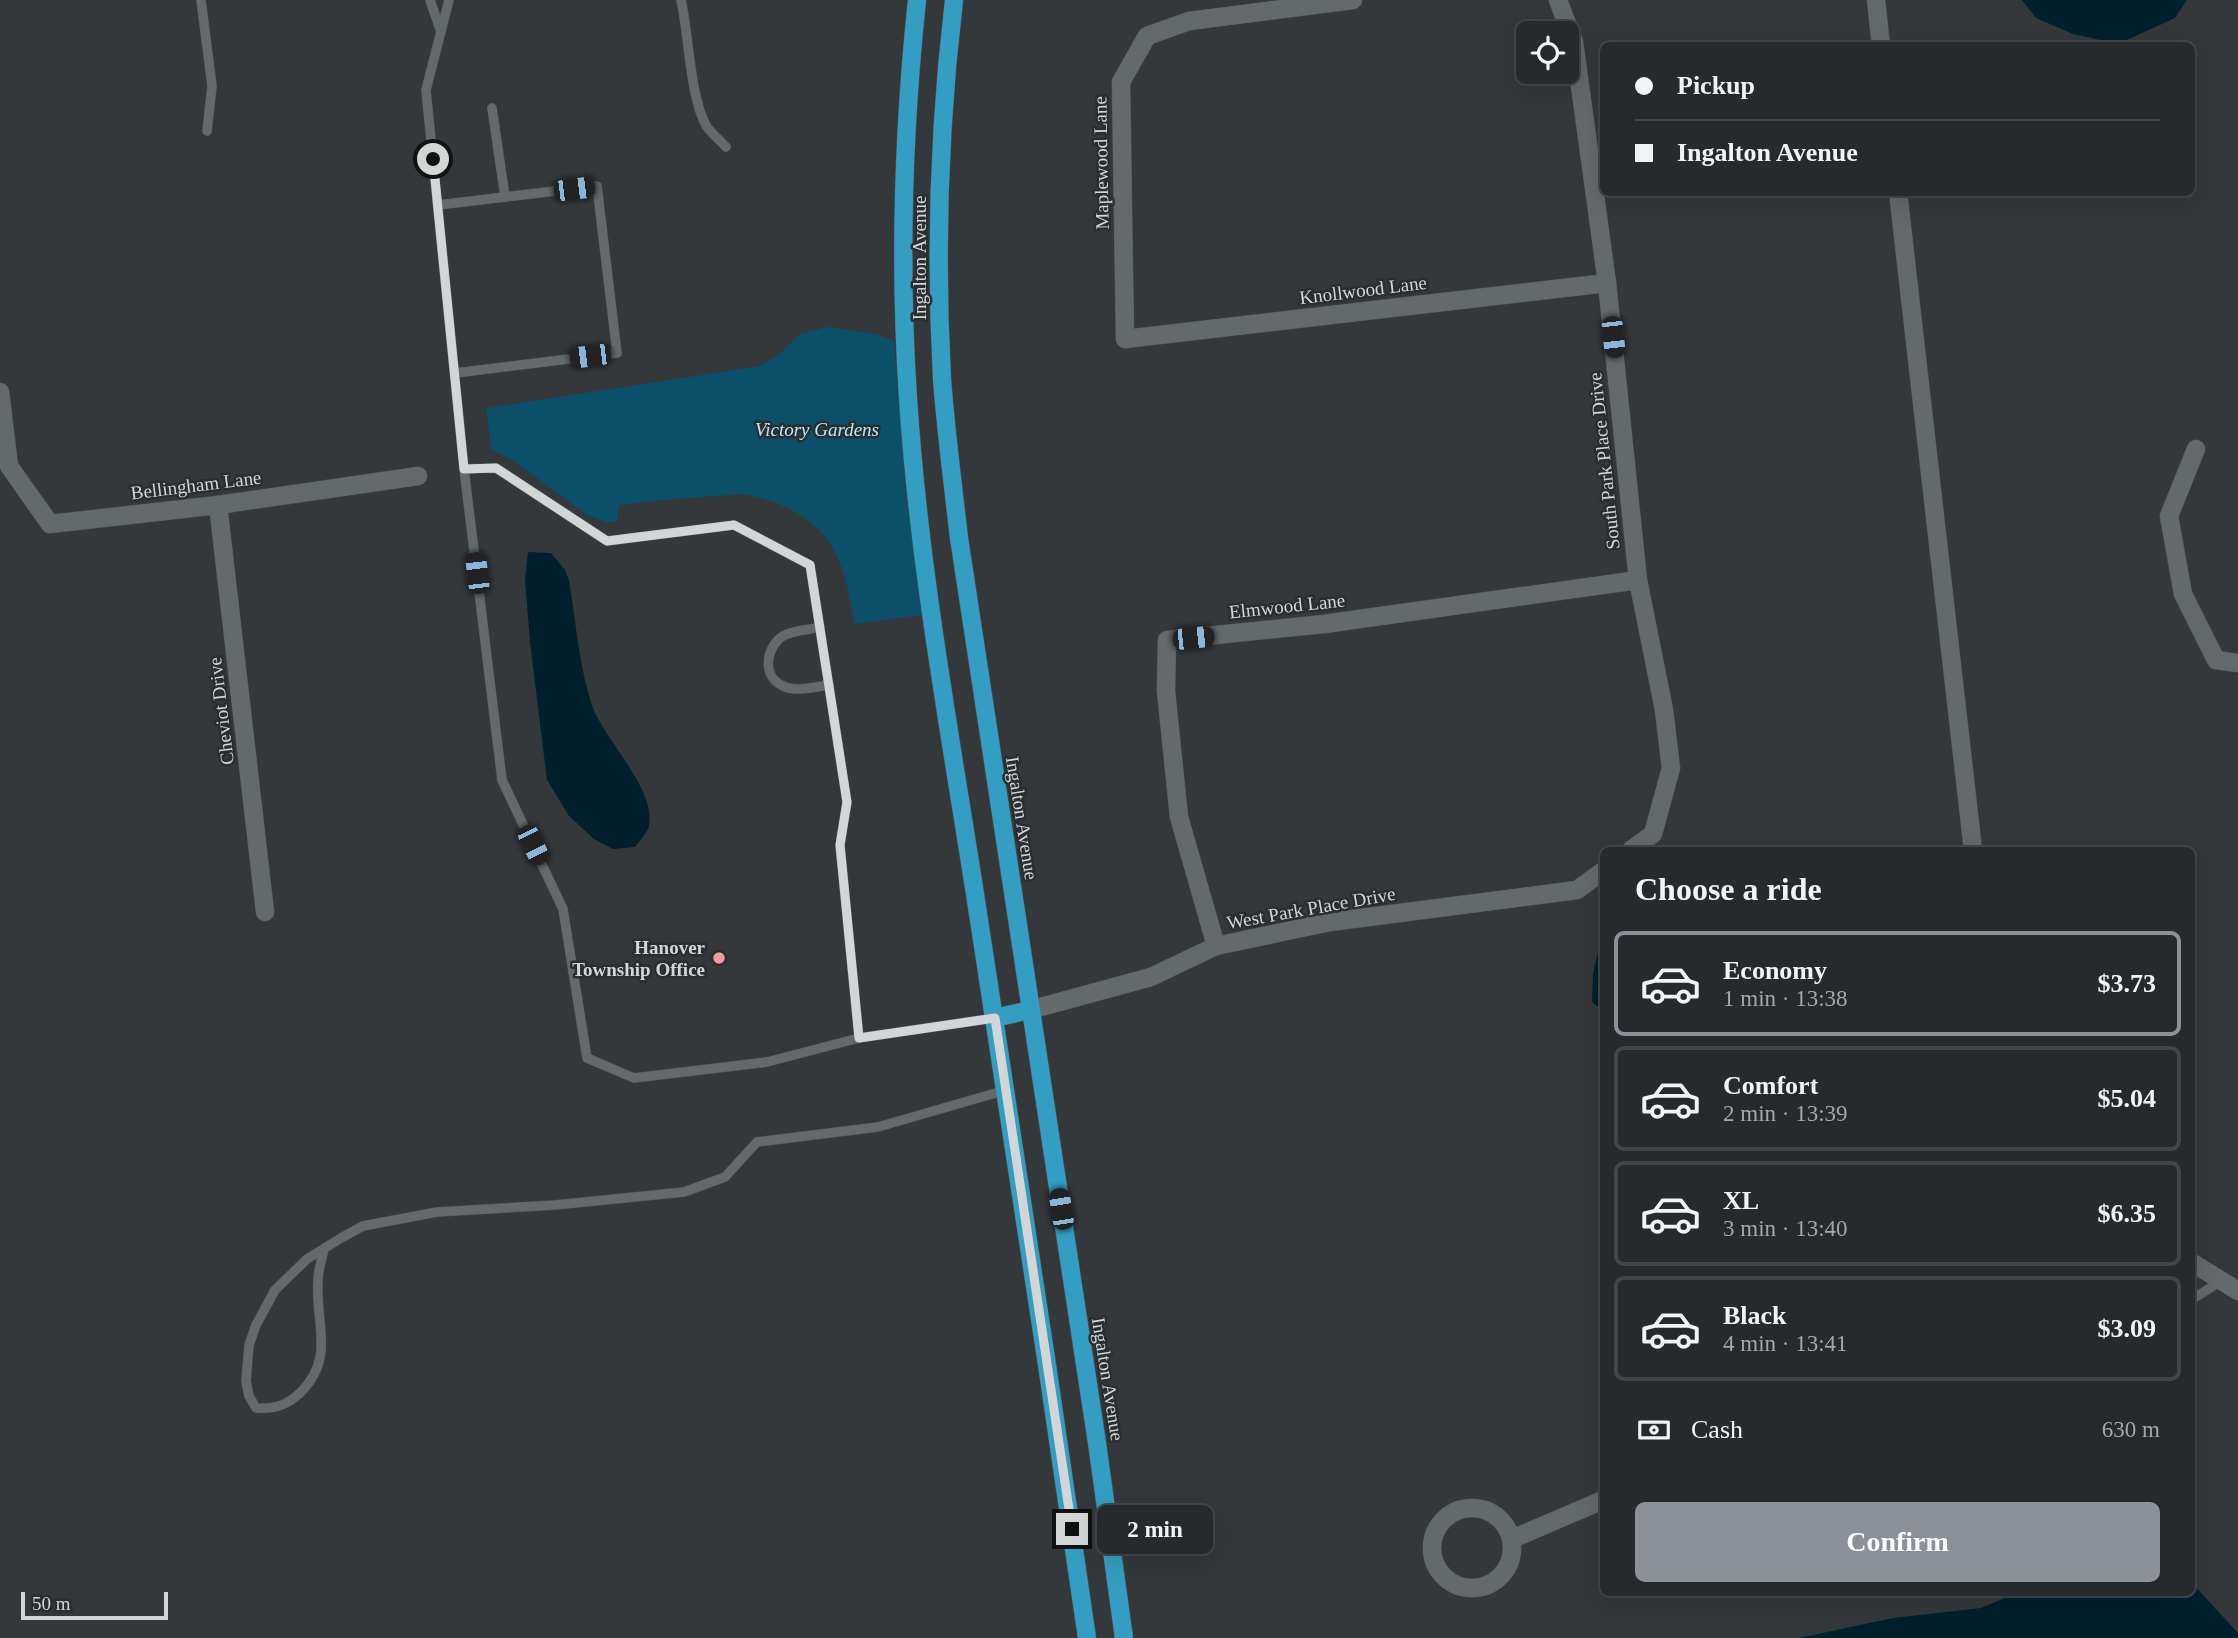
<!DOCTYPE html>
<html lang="en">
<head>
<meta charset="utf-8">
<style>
	:root { --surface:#272a2c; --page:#333638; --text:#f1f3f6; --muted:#a4a7a9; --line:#434648; --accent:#8c9099 }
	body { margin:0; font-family:Georgia,serif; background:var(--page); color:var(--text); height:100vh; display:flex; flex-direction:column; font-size:26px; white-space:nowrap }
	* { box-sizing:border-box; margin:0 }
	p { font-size:23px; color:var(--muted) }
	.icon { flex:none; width:38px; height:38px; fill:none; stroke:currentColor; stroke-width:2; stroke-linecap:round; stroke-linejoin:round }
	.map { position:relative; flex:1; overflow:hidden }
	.drawer { position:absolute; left:1600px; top:847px; width:595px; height:749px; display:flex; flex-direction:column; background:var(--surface); border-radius:10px; box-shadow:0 7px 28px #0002,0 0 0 2px var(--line) }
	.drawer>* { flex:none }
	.top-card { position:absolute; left:1600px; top:42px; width:595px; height:154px; border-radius:10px; box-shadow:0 7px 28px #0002,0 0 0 2px var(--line); display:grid; align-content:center; height:154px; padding:0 35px; background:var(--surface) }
	.buttons { position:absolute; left:1516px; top:21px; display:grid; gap:14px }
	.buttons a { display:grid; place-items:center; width:63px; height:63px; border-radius:10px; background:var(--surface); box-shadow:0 7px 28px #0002,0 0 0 2px var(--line); font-size:35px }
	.scale { position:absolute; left:21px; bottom:18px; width:147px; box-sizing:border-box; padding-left:7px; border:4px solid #d3d6d7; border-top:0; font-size:19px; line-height:24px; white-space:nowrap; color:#d3d6d7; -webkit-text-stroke:5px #2a2e30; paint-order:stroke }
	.end { position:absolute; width:32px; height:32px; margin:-16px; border:9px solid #d3d6d7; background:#111; box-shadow:0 0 0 4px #111 }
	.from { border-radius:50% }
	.bubble { position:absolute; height:49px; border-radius:10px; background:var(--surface); box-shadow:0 7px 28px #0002,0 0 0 2px var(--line); font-size:23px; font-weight:700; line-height:49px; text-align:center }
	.car { position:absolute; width:21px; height:42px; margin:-21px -10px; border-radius:9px; box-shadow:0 0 5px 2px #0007; background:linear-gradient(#222 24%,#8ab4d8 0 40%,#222 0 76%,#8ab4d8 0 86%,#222 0) }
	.top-card b { display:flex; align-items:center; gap:24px; height:66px; font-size:26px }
	.top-card b+b { border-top:2px solid var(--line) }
	.top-card i { width:18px; height:18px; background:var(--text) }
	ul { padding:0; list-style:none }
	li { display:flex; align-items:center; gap:21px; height:105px; margin:0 14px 10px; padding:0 21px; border:4px solid var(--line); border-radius:10px }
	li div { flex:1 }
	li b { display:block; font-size:26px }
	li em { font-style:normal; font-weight:700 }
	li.selected { border-color:var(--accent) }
	li>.icon { width:63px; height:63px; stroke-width:1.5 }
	h2 { padding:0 35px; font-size:32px; line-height:84px }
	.pay { display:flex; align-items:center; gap:18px; height:77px; padding:0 35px; font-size:26px }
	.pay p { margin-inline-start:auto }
	.action { display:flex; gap:14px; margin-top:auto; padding:14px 35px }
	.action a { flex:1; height:80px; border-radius:10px; background:var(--accent); color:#fff; font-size:28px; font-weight:700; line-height:80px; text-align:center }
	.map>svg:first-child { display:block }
	.green { fill:#0b5068 }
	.water { fill:#00202d }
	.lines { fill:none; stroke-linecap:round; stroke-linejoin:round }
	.lane-casing { stroke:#525658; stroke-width:10 }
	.street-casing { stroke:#525658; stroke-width:19 }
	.primary-casing { stroke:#525658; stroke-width:19 }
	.lane { stroke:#64696b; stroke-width:9 }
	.street { stroke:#64696b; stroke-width:18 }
	.primary { stroke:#339ec1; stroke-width:18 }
	.route { stroke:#d3d6d7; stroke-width:9 }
	.poi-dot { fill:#f59b9d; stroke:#2a2e30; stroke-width:2.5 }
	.labels { text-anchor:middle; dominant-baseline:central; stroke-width:5; stroke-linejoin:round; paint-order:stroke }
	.street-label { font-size:19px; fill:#d3d6d7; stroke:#2a2e30 }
	.park-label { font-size:19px; font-style:italic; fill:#b7e7fd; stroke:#2a2e30 }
	.poi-label { font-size:19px; font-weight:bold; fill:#d3d6d7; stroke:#2a2e30; text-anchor:end }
</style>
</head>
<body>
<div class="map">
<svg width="2238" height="1638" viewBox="0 0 2238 1638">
	<rect width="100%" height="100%" fill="#34383a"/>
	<path class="green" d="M 827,327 L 876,334 L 894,341 L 906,491 L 922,615 L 854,624 C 850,598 846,571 832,547 C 816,518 780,501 748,495 C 738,493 726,496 716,496 C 683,498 651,501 619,505 L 617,522 L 606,522 L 586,514 L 511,459 L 491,449 L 486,408 L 760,366 L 779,354 L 800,334 Z"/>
	<g class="water">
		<path d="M 2022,0 L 2187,0 L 2175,18 L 2118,44 L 2073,34 L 2036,18 Z"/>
		<path d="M 528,552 L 551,553 L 565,570 L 569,580 C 576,622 579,668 593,708 C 605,740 660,794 648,829 C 645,835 639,842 635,847 L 613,849 L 594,839 L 569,816 L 547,780 L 530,642 L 525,580 Z"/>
		<path d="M 1603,930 L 1603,1011 L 1592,1002 L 1593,974 Z"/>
		<path d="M 2191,1582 L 2238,1633 L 2238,1638 L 1799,1638 L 1893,1618 L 1981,1608 L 2007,1597 L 2010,1593 L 2191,1592 Z"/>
	</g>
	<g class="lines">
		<defs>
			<g id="lane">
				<path d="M 201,0 L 212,86 L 207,131"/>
				<path d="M 430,0 L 441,32"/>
				<path d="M 449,0 L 426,90 L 464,469 L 502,780 L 563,909 L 587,1058 L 634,1078 L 767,1062 L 859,1038"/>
				<path d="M 681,0 C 689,35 690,99 707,127 C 712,134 720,140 726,147"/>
				<path d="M 492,108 L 505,197"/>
				<path d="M 438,205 L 597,186 L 617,353 L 455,373"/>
				<path d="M 464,469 L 496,468 L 607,541 L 734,525 L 810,565 L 847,802 L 840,845 L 859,1038 L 994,1018"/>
				<path d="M 820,627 C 809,630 793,630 783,636 C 767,646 761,674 781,685 C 795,693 814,687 829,685"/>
				<path d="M 324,1249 C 322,1259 318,1270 318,1280 C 315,1325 336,1357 300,1393 C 286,1406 274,1409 256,1408 L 249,1396 L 246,1381 L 249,1345 L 256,1325 L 275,1290 L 307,1259 L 341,1238 L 363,1226 L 437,1212 L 555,1205 L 684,1192 L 725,1177 L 757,1142 L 878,1127 L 1006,1090"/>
				<path d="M 2191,1300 L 2221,1281"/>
			</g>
			<g id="street">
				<path d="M 1353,0 L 1189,21 L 1147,36 L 1121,82 L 1125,339 L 1607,283"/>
				<path d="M 1558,0 L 1574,42 L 1607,283 L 1638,580 L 1664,710 L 1671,768 L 1653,834 L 1631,850"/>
				<path d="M 1876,0 L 1881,46"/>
				<path d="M 1898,192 L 1973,850"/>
				<path d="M 0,392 L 9,466 L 50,524 L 218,505 L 418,476"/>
				<path d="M 2196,449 L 2169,516 L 2183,594 L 2216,660 L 2238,663"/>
				<path d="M 218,505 L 265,912"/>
				<path d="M 1216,946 L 1179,817 L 1166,691 L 1167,640 L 1324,624 L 1638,580"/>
				<path d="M 1030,1010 L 1151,977 L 1216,946 L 1330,922 L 1577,890 L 1603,871"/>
				<path d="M 2191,1262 L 2238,1291"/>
				<circle cx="1472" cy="1548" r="40"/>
				<path d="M 1512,1539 L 1603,1500"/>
			</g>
			<g id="primary">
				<path d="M 917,0 C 903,133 899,264 908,398 C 919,569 951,738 977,907 C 1015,1151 1052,1394 1087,1638"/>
				<path d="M 954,0 C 939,126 935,252 942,379 C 946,432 953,485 959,538 L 1097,1443 L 1124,1638"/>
				<path d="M 994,1018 L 1030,1010"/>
			</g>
		</defs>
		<use href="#lane" class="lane-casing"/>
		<use href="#street" class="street-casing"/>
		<use href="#primary" class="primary-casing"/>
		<use href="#lane" class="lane"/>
		<use href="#street" class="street"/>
		<use href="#primary" class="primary"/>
	</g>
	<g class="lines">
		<path class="route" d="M 433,159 L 464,469 L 496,468 L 607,541 L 734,525 L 810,565 L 847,802 L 840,845 L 859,1038 L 995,1018 L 1072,1529"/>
	</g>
	<circle class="poi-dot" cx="719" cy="958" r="7"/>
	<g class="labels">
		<g class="street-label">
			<text transform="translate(1101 163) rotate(-91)">Maplewood Lane</text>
			<text transform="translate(919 258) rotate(-90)">Ingalton Avenue</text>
			<text transform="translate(1363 290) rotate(-7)">Knollwood Lane</text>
			<text transform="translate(1604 461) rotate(-96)">South Park Place Drive</text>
			<text transform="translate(196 485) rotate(-7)">Bellingham Lane</text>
			<text transform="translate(1287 606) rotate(-6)">Elmwood Lane</text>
			<text transform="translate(221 711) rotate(-97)">Cheviot Drive</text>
			<text transform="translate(1022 818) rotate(81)">Ingalton Avenue</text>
			<text transform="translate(1311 908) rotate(-10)">West Park Place Drive</text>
			<text transform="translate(1108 1379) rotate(81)">Ingalton Avenue</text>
		</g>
		<g class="park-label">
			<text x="817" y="429">Victory Gardens</text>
		</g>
		<g class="poi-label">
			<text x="705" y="947">Hanover<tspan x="705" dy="22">Township Office</tspan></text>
		</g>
	</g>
</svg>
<div class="buttons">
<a><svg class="icon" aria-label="locate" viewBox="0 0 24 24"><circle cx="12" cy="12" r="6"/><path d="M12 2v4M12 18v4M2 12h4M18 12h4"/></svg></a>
</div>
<div class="scale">50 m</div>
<i class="end from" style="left:433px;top:159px"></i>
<i class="end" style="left:1072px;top:1529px"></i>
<div class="bubble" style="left:1097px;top:1505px;width:116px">2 min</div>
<i class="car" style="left:574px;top:189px;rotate:83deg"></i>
<i class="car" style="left:1613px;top:337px;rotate:174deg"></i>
<i class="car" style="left:590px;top:356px;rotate:263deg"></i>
<i class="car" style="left:477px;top:573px;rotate:353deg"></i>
<i class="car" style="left:1193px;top:638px;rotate:84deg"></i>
<i class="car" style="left:533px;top:845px;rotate:154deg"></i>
<i class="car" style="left:1061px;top:1209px;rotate:351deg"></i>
<div class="top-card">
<b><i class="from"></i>Pickup</b>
<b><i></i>Ingalton Avenue</b>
</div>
<section class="drawer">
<h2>Choose a ride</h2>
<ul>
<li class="selected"><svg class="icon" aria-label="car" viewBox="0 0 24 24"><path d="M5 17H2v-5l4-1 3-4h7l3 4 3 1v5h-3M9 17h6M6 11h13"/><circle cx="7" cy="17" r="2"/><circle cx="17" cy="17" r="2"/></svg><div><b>Economy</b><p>1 min · 13:38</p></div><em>$3.73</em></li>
<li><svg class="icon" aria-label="car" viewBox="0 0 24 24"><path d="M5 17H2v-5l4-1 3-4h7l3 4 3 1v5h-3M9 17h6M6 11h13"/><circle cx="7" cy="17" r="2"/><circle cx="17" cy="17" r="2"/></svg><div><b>Comfort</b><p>2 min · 13:39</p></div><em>$5.04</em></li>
<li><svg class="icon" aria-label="car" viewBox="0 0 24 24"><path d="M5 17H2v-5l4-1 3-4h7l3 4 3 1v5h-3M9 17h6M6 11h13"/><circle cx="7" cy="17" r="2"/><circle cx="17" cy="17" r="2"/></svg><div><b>XL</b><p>3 min · 13:40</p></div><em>$6.35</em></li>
<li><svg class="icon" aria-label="car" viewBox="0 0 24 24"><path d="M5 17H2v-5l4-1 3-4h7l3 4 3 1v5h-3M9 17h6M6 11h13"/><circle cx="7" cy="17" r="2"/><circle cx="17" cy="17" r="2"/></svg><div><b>Black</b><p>4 min · 13:41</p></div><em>$3.09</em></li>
</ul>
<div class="pay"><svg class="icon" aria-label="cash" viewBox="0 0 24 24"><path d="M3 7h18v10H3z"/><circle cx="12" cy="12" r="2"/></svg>Cash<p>630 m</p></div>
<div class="action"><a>Confirm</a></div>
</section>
</div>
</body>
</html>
